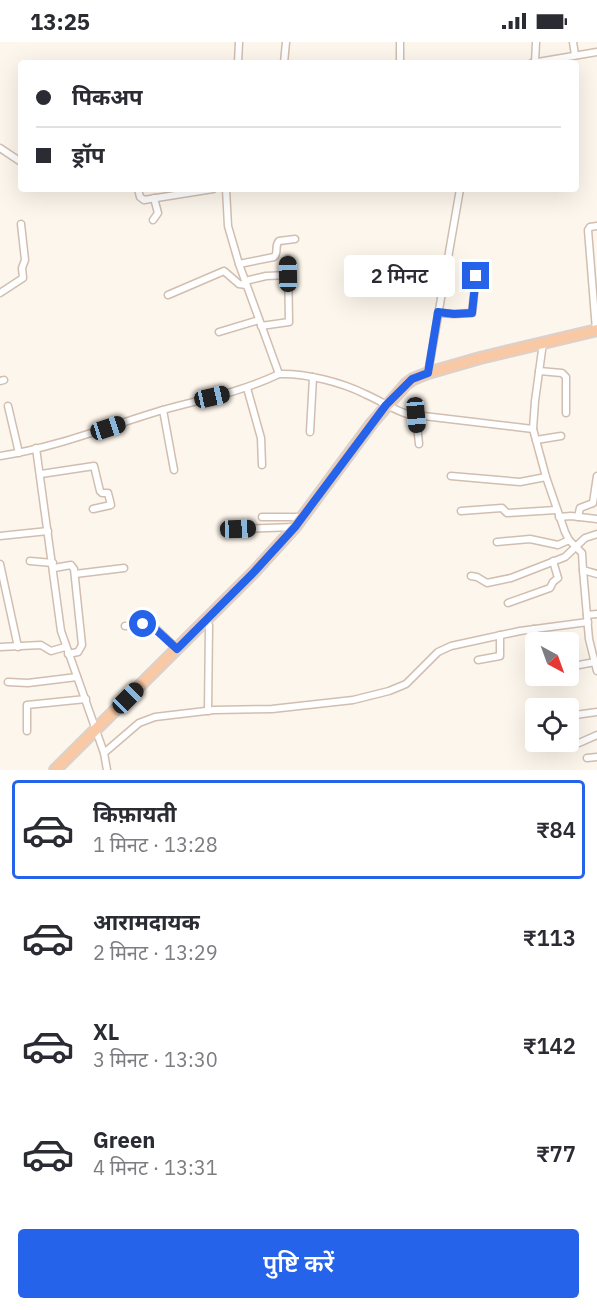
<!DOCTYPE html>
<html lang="hi">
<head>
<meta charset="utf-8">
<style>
	:root { --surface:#fff; --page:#f7f7f7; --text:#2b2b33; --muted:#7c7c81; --line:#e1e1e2; --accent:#2563eb }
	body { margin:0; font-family:"IBM Plex Sans","Noto Sans Devanagari",sans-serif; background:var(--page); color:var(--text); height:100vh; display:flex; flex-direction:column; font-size:22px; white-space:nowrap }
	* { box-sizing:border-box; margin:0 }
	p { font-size:20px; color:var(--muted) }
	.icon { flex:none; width:33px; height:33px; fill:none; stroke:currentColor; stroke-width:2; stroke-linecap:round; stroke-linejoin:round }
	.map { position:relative; height:728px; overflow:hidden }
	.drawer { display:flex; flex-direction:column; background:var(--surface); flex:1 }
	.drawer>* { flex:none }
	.banner { position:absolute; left:18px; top:18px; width:561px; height:132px; border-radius:6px; box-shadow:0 6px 24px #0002; display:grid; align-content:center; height:132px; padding:0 18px; background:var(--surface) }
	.needle { width:39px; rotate:139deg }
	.controls { position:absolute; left:525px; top:590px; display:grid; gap:12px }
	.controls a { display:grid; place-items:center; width:54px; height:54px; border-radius:6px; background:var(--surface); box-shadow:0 6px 24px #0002; font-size:30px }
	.end { position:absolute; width:27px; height:27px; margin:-14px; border:8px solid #2563eb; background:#fff; box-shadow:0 0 0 3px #fff }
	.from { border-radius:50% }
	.bubble { position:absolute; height:42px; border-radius:6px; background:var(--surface); box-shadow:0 6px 24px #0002; font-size:20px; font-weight:600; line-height:42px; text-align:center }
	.car { position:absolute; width:18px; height:36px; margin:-18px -9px; border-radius:8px; box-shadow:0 0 4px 2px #0007; background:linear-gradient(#222 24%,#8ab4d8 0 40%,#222 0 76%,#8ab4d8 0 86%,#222 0) }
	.banner b { display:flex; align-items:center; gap:21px; height:57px; font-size:22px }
	.banner b+b { border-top:2px solid var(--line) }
	.banner i { width:15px; height:15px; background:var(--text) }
	ul { padding:10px 0 0; list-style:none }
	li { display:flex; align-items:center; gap:18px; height:99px; margin:0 12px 9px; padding:0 6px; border:3px solid transparent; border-radius:6px }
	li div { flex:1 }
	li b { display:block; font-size:22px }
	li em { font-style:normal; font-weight:600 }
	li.selected { border-color:var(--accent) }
	li>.icon { width:54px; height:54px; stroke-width:1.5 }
	.primary-button { display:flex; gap:12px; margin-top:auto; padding:12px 18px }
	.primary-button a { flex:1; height:69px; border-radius:6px; background:var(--accent); color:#fff; font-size:24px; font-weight:600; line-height:69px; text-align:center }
	.status { display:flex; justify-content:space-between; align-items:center; height:42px; padding:0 30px; background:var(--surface); direction:ltr }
	.status svg { height:16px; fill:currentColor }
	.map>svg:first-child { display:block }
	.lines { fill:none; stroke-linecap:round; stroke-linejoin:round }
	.minor-casing { stroke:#d1beb0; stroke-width:9 }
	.trunk-casing { stroke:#dad1cd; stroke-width:14 }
	.minor { stroke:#fff; stroke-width:6 }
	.trunk { stroke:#f9c8a4; stroke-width:10 }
	.route { stroke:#2563eb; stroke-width:8 }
</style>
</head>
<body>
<div class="status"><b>13:25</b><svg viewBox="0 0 49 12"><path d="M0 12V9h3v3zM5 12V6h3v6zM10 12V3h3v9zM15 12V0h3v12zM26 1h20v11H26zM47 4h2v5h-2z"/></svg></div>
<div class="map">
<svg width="597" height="728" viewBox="0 0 597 728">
	<rect width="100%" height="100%" fill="#fdf6ec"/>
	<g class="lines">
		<defs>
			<g id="minor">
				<path d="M 573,0 L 575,13"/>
				<path d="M 238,21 L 239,0"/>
				<path d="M 284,21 L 286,0"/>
				<path d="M 400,21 L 400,0"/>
				<path d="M 532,21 L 597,10"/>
				<path d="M 535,21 L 536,0"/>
				<path d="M 0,106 L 21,120"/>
				<path d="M 138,147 L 140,155 L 144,158 L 213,147"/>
				<path d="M 226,147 L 228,184 L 239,222 L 279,332 C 305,331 341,340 365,352 C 379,358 392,367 407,372 L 533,387"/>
				<path d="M 153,178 L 158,171 L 154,156"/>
				<path d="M 239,222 L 274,215 C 279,211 274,204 279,199 L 295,197"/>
				<path d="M 245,239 L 266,234 L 288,233"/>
				<path d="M 0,251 L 23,236 L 22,226 L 25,218 L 21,182"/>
				<path d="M 168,253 L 224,229 L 239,242 L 246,243"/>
				<path d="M 438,271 L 454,272 L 472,271 L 476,234"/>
				<path d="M 261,284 L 289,280 L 288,217"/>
				<path d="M 596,288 L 588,188 L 590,185 L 597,184"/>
				<path d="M 219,290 L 259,278"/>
				<path d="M 543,301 L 535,359 L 533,387 L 546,435 L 565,490 L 569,498 L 582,511 L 583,528 L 597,532"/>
				<path d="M 539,329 L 562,331 L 566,335 L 566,371"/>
				<path d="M 428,331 L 460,147"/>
				<path d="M 0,339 L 4,338"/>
				<path d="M 247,346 L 261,396 L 262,423"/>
				<path d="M 8,364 L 19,411"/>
				<path d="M 163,368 L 174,428"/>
				<path d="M 416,373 L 419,402"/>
				<path d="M 310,390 L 313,335"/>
				<path d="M 536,398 L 561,394"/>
				<path d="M 36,406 L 61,589 L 104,711 L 107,728"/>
				<path d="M 0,414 C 53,406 104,386 156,370 C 197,358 240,351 279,332"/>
				<path d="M 41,432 L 94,424 L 100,449 L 102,451 L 108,451 L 111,463 L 93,467"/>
				<path d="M 451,434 L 520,440 L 546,435"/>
				<path d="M 461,469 L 502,466 L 507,471 L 556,468"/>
				<path d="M 262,475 L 302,475"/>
				<path d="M 559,475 L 571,474 L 597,477"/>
				<path d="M 578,475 L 580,466 L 593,461 L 597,434"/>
				<path d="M 238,487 L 294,485"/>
				<path d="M 0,494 L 48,489"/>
				<path d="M 497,500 L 530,497 L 558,503 L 569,498"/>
				<path d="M 30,519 L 53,521"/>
				<path d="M 0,522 L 18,605"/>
				<path d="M 54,526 L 71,523 L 74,527 L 82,603 L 78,610 L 68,612"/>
				<path d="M 583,528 L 589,597 L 597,629"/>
				<path d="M 75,532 L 124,526"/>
				<path d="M 471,534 L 477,535 L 487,541 L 511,536 L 565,515 L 585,496 L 597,492"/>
				<path d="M 508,561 L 550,546 L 553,540 L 558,536 L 553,519"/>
				<path d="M 587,573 L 597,572"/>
				<path d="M 206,578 L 209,583 L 208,669"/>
				<path d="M 125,584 L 147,582 L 153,584 L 177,607"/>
				<path d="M 534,587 L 537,600"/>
				<path d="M 0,605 L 41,603 L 51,609 L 65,605"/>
				<path d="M 478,618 L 500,614 L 500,593"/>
				<path d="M 568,625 L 595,620"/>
				<path d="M 8,640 L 28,641 L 77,635"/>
				<path d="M 568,674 L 597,670"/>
				<path d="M 27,689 L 27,663 L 86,657"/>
				<path d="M 539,704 L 579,701 L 597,693"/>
				<path d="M 104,711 L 139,681 L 155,675 L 214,668 L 272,667 L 353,658 L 389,649 L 406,642 L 438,610 L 451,604 L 520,589 L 588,580"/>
				<path d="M 587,716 L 597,715"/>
			</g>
			<path id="trunk" d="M 55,728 L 254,530 L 295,485 L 372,381 L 406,342 L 413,337 L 428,331 L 480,316 L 597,288"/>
		</defs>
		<use href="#minor" class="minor-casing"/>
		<use href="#trunk" class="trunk-casing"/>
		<use href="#minor" class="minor"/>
		<use href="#trunk" class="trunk"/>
	</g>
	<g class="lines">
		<path class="route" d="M 143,582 L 153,585 L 177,607 L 254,530 L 295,485 L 386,363 L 412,337 L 428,331 L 438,270 L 454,272 L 472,271 L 476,234"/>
	</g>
</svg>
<div class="controls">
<a><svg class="needle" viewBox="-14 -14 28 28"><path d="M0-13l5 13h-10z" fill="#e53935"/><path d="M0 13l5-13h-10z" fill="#7c7c81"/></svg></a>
<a><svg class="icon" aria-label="locate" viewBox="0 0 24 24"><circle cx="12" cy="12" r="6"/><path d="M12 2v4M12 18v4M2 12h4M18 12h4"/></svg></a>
</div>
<i class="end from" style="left:143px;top:582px"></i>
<i class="end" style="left:476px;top:234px"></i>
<div class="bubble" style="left:344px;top:213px;width:111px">2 मिनट</div>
<i class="car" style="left:288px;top:232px;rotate:359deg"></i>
<i class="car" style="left:212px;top:355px;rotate:77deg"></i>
<i class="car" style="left:416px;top:373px;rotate:175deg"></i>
<i class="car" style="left:108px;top:386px;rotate:72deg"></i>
<i class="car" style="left:238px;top:487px;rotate:88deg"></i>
<i class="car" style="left:128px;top:656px;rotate:45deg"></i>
<div class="banner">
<b><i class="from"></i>पिकअप</b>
<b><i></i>ड्रॉप</b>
</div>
</div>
<section class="drawer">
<ul>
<li class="selected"><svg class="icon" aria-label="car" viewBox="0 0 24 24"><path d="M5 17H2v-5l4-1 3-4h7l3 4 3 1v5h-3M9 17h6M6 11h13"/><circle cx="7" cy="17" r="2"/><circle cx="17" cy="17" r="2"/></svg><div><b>किफ़ायती</b><p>1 मिनट · 13:28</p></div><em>₹84</em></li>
<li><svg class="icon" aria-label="car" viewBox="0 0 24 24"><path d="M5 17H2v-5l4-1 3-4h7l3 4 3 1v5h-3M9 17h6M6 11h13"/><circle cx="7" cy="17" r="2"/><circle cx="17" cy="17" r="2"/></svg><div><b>आरामदायक</b><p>2 मिनट · 13:29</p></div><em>₹113</em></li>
<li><svg class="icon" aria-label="car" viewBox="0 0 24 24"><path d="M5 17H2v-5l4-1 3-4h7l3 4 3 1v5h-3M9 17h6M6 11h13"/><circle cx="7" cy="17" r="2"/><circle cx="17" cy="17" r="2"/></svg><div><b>XL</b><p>3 मिनट · 13:30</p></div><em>₹142</em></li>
<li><svg class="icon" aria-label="car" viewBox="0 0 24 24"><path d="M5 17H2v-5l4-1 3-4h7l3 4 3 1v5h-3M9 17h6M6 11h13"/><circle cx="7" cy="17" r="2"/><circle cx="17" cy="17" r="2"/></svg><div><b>Green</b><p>4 मिनट · 13:31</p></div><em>₹77</em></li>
</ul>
<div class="primary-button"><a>पुष्टि करें</a></div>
</section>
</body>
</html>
